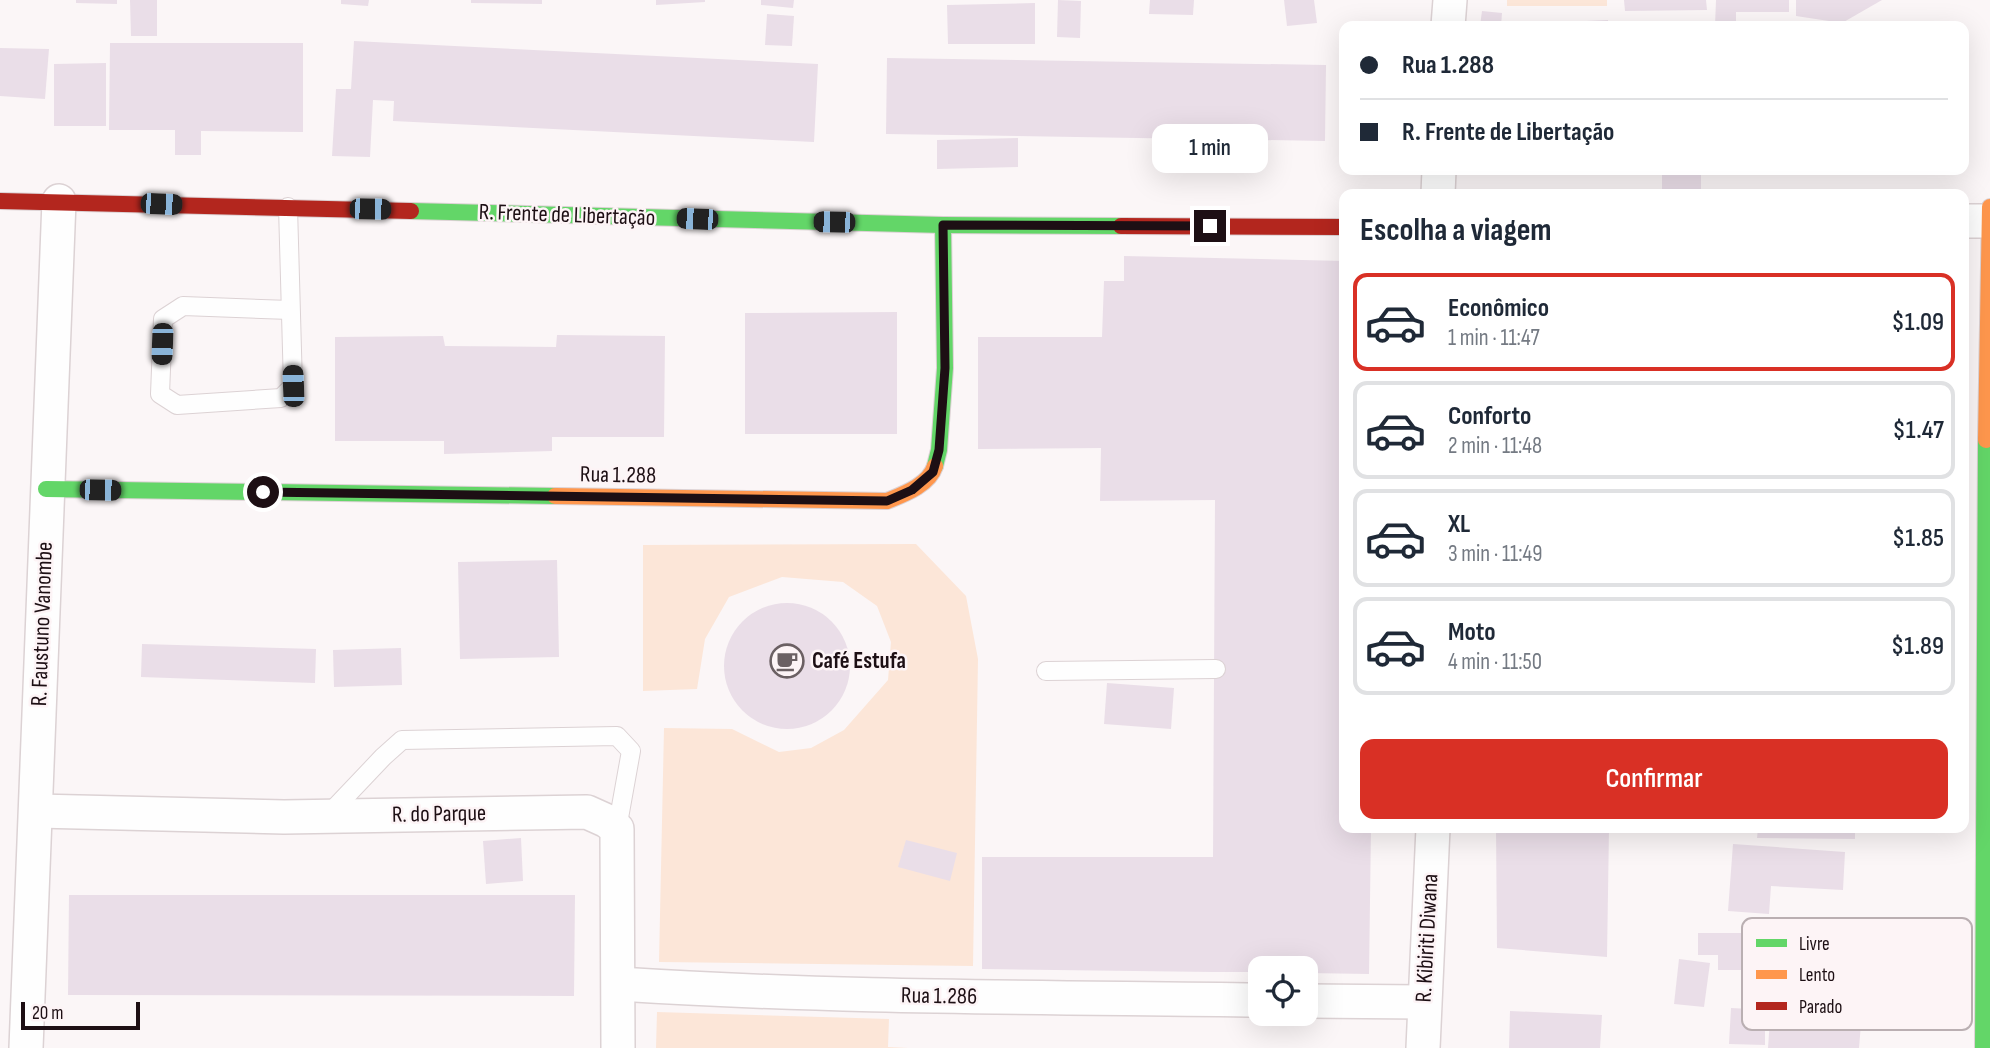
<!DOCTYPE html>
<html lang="pt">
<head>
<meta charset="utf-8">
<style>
	:root { --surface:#fff; --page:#f2f2f3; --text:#1f2937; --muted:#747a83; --line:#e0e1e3; --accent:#d93025 }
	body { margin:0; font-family:"Sofia Sans Condensed",sans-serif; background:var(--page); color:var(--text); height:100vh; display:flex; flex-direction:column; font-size:26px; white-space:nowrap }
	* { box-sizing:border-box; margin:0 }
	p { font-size:23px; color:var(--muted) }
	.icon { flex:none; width:38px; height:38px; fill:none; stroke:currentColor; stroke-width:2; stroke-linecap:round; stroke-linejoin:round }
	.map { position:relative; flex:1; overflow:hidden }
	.panel { position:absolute; left:1339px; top:189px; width:630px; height:644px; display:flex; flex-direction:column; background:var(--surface); border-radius:14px; box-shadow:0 7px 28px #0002 }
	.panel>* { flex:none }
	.banner { position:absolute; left:1339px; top:21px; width:630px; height:154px; border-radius:14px; box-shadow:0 7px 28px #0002; display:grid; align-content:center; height:154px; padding:0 21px; background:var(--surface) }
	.buttons { position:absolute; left:1248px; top:956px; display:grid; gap:14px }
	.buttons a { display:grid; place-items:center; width:70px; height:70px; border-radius:14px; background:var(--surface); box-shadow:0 7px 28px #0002; font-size:35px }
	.scale { position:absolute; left:21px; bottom:18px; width:119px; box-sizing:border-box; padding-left:7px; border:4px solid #1d0f14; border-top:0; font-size:19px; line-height:24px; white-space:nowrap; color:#1d0f14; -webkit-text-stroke:5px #fdf4f6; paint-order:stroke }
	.end { position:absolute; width:32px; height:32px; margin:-16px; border:9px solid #1d0f14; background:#fff; box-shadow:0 0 0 4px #fff }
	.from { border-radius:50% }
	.bubble { position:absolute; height:49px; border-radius:14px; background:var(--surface); box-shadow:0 7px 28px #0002; font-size:23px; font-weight:600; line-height:49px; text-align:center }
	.car { position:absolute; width:21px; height:42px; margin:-21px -10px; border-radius:9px; box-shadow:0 0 5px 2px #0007; background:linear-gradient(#222 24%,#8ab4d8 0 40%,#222 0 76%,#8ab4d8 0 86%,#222 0) }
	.banner b { display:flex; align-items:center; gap:24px; height:66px; font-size:26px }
	.banner b+b { border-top:2px solid var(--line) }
	.banner i { width:18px; height:18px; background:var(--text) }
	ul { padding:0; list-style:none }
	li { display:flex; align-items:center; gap:21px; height:98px; margin:0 14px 10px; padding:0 7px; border:4px solid var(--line); border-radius:14px }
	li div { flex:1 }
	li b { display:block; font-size:26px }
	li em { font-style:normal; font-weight:600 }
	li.on { border-color:var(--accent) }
	li>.icon { width:63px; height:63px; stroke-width:1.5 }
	h2 { padding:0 21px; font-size:32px; line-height:84px }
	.cta { display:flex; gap:14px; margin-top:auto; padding:14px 21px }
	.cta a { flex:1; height:80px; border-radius:14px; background:var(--accent); color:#fff; font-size:28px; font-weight:600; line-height:80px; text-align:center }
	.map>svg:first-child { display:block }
	.green { fill:#fce6d8 }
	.building { fill:#eadee8 }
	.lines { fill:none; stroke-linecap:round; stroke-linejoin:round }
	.lane-casing { stroke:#dcd2d4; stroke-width:20 }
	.street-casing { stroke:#dcd2d4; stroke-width:36 }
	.fast-casing { stroke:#dcd2d4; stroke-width:18 }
	.slow-casing { stroke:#dcd2d4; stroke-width:18 }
	.jam-casing { stroke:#dcd2d4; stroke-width:18 }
	.lane { stroke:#fefefe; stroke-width:18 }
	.street { stroke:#fefefe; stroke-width:33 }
	.fast { stroke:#63d668; stroke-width:16 }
	.slow { stroke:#ff974d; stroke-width:16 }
	.jam { stroke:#b3261e; stroke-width:16 }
	.route { stroke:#1d0f14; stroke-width:9 }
	.labels { text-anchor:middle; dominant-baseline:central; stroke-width:5; stroke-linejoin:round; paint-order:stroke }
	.street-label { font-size:23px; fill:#1d0f14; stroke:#fdf4f6 }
	.poi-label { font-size:23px; font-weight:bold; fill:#1d0f14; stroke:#fdf4f6; text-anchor:start }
	.key { fill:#fdf4f6; stroke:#baafb2; stroke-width:2 }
	.key-label { font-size:19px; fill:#1d0f14 }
</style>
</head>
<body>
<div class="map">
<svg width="1990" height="1048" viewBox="0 0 1990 1048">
	<rect width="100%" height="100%" fill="#fbf6f7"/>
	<g class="green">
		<rect x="1507" y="0" width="100" height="6"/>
		<path d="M 916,544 L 966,596 L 978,659 L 973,966 L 659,962 L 664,728 L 732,729 L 779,752 L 811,748 L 844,730 L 888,680 L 891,642 L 877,606 L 843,582 L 782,577 L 729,597 L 705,639 L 697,689 L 643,691 L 643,545 Z"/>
		<path d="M 657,1012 L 889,1019 L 888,1047 L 908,1048 L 656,1048 Z"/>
	</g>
	<g class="building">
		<path d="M 76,0 L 117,0 L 117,4 L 76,3 Z"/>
		<path d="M 130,0 L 157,0 L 157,36 L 131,36 Z"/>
		<path d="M 341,0 L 369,0 L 368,6 L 341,4 Z"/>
		<path d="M 471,0 L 542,0 L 542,4 L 471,3 Z"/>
		<path d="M 656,0 L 705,0 L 705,2 L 656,5 Z"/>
		<path d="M 761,0 L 794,0 L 793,8 L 761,5 Z"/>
		<path d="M 1058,0 L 1081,1 L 1080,38 L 1057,37 Z"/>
		<path d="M 1150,0 L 1194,0 L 1193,15 L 1149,14 Z"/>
		<path d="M 1284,0 L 1314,0 L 1317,23 L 1287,26 Z"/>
		<path d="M 1624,0 L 1706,0 L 1707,10 L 1625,11 Z"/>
		<path d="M 1716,0 L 1789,0 L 1789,12 L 1736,12 L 1736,26 L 1715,26 Z"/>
		<path d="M 1796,0 L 1882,0 L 1842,23 L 1796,16 Z"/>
		<path d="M 1035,3 L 1035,44 L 948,44 L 947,5 Z"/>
		<path d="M 1482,11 L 1502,13 L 1501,26 L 1480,26 Z"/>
		<path d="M 767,14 L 794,16 L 792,46 L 765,45 Z"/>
		<path d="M 1608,20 L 1608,26 L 1543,26 L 1543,23 Z"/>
		<path d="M 354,41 L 818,64 L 814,142 L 393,121 L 394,101 L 373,100 L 370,157 L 332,156 L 336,89 L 351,89 Z"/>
		<path d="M 110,43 L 303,43 L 303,132 L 201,131 L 201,155 L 175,155 L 175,130 L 109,130 Z"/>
		<path d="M 0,48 L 49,49 L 45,99 L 0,96 Z"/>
		<path d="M 887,58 L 1326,65 L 1325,141 L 886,134 Z"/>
		<path d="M 106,63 L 106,126 L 54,126 L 54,64 Z"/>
		<path d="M 1018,138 L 1018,167 L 937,169 L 937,140 Z"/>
		<rect x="1662" y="170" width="39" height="19"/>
		<path d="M 1124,256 L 1344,261 L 1344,828 L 1371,828 L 1369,974 L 1306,973 L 1306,968 L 1260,968 L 1260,972 L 1213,972 L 982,969 L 982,857 L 1213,857 L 1215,500 L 1100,501 L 1101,448 L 978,449 L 978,337 L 1102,337 L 1104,281 L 1124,281 Z"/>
		<path d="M 897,312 L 897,434 L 745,434 L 745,313 Z"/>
		<path d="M 557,335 L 665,336 L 664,437 L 552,437 L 552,451 L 444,454 L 444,441 L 335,441 L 335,337 L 443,336 L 445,346 L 556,347 Z"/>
		<path d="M 557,560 L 559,657 L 460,659 L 458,562 Z"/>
		<circle cx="787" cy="666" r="63"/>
		<path d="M 142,644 L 316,649 L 315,683 L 141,677 Z"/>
		<path d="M 401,648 L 402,685 L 334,687 L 333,650 Z"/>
		<path d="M 1107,683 L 1174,688 L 1171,729 L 1104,724 Z"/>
		<path d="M 1496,828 L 1609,828 L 1607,957 L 1497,948 Z"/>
		<path d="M 1758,828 L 1855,828 L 1855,839 L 1757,838 Z"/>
		<path d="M 521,838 L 523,881 L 486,884 L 483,841 Z"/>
		<path d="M 906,840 L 957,853 L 950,881 L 898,867 Z"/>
		<path d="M 1733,844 L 1845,852 L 1843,890 L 1771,886 L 1769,914 L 1728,911 Z"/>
		<path d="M 69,895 L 575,895 L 574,996 L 68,995 Z"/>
		<path d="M 1698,933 L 1810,933 L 1809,983 L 1750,983 L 1750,970 L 1718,970 L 1718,955 L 1698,955 Z"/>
		<path d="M 1679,959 L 1710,963 L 1704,1007 L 1674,1004 Z"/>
		<path d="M 1731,1008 L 1750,1009 L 1750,1025 L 1765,1026 L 1765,1045 L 1729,1044 Z"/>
		<path d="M 1510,1011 L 1602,1015 L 1600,1048 L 1509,1048 Z"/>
		<path d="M 1770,1019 L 1861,1024 L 1859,1048 L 1768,1048 Z"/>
	</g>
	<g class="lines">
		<defs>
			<g id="lane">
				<path d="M 288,207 L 293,386 L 281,398 L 177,405 L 160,394 L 163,319 L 183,306 L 290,310"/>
				<path d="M 1046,671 L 1216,669"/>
				<path d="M 327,816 L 383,757 L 402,740 L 617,736 L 631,751 L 617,829"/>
			</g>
			<g id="street">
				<path d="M 1448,26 L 1450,0"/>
				<path d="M 1438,194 L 1439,170"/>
				<path d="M 1964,221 L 1990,221"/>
				<path d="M 37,811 L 284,817 L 587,812 L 607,821 L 617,829 L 618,1048"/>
				<path d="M 619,984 C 832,998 1046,997 1260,1000"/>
				<path d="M 1306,1001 L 1424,1002"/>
				<path d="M 26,1048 C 39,766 46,483 59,201"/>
				<path d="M 1423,1048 L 1433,828"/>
			</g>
			<g id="fast">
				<path d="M 411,211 L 943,225 L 1121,226"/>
				<path d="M 935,466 L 939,450 L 945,368 L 943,225"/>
				<path d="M 46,489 L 555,496"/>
				<path d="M 1983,1048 L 1986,440"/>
			</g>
			<g id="slow">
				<path d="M 1986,440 L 1990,207"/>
				<path d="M 555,496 L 887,501 C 904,494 929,485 935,466"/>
			</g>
			<g id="jam">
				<path d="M 0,201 L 411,211"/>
				<path d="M 1121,226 L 1344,227"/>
			</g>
		</defs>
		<use href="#lane" class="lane-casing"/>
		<use href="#street" class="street-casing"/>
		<use href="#fast" class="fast-casing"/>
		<use href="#slow" class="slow-casing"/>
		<use href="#jam" class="jam-casing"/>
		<use href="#lane" class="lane"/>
		<use href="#street" class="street"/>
		<use href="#fast" class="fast"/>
		<use href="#slow" class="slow"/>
		<use href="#jam" class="jam"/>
	</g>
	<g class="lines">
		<path class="route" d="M 263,492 L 887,501 L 912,490 L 933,472 L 939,450 L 945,368 L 943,225 L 1210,226"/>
	</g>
	<defs>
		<symbol id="cafe-ring" viewBox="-11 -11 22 22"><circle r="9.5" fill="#fdf4f6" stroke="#6b6063" stroke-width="1.5"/><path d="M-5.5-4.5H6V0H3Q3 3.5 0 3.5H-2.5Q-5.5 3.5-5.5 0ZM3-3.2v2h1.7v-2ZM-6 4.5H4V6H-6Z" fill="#6b6063"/></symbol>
	</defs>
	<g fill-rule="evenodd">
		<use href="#cafe-ring" x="768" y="642" width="38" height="38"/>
	</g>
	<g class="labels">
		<g class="street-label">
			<text transform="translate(567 215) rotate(2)">R. Frente de Libertação</text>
			<text transform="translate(618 475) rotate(1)">Rua 1.288</text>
			<text transform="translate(42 624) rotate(-88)">R. Faustuno Vanombe</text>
			<text transform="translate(439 814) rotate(-1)">R. do Parque</text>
			<text transform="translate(1427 938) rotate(-87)">R. Kibiriti Diwana</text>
			<text transform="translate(939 996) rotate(1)">Rua 1.286</text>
		</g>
		<g class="poi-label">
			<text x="812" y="661">Café Estufa</text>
		</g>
	</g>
	<rect x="1742" y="918" width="230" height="112" rx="10" class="key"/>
	<rect x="1756" y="939" width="31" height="8" fill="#63d668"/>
	<rect x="1756" y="970" width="31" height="9" fill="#ff974d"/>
	<rect x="1756" y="1002" width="31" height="8" fill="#b3261e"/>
	<g class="key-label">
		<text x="1799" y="950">Livre</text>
		<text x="1799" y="981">Lento</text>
		<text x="1799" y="1013">Parado</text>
	</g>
</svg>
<div class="buttons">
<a><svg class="icon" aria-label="locate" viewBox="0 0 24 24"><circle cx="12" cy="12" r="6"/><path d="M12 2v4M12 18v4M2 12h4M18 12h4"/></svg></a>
</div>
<div class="scale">20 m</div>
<i class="end from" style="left:263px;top:492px"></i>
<i class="end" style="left:1210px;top:226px"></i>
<div class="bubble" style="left:1152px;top:124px;width:116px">1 min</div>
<i class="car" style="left:161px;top:204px;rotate:92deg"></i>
<i class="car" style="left:370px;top:209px;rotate:91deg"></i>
<i class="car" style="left:697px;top:219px;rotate:272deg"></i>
<i class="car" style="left:834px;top:222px;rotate:271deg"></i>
<i class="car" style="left:162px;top:344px;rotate:182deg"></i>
<i class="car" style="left:293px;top:386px;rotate:358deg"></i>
<i class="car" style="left:100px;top:490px;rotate:91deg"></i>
<div class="banner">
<b><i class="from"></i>Rua 1.288</b>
<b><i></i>R. Frente de Libertação</b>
</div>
<section class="panel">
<h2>Escolha a viagem</h2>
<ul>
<li class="on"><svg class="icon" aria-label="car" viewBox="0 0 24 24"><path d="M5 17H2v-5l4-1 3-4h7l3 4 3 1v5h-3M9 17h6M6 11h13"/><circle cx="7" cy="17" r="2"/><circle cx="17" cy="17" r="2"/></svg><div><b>Econômico</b><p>1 min · 11:47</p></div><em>$1.09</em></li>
<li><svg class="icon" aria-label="car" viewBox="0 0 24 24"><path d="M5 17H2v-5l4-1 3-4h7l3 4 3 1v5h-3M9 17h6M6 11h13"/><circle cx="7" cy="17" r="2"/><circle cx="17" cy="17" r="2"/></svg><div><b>Conforto</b><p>2 min · 11:48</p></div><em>$1.47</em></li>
<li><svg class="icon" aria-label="car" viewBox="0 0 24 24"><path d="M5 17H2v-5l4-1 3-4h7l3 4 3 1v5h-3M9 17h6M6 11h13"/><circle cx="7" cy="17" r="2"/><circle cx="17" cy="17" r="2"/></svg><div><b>XL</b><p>3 min · 11:49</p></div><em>$1.85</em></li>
<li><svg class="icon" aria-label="car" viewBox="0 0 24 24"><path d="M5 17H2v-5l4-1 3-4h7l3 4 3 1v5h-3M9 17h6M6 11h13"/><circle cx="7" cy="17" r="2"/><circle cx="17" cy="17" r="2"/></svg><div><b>Moto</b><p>4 min · 11:50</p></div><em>$1.89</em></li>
</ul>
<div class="cta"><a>Confirmar</a></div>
</section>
</div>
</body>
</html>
